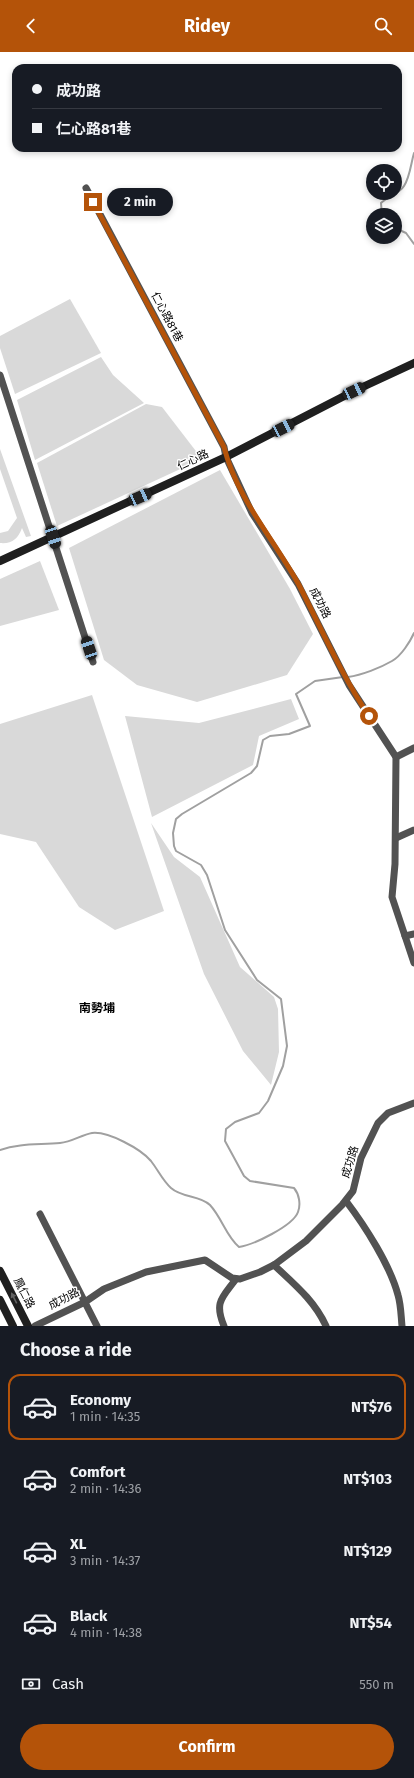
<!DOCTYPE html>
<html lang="en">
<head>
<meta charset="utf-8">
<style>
	:root { --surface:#171b24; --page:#20242c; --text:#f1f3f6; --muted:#9ea1a6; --line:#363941; --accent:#b45309 }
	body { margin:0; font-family:"Fira Sans","Noto Sans TC",sans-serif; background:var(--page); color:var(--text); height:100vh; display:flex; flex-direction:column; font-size:15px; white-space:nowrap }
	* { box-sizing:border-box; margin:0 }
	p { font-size:13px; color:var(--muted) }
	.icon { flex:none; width:22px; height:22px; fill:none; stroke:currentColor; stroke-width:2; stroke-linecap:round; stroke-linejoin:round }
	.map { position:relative; height:1274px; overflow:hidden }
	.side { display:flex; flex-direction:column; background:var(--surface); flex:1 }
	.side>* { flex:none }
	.top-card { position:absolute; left:12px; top:12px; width:390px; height:88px; border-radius:12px; box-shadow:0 2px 6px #0003; display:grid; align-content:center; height:88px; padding:0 20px; background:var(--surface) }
	.controls { position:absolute; left:366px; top:112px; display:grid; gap:8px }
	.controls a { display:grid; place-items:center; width:36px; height:36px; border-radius:50%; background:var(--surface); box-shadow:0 2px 6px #0003; font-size:20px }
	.end { position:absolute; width:18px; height:18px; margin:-9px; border:5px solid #b45309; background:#fff; box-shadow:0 0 0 2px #fff }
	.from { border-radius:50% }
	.bubble { position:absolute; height:28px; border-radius:14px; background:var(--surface); box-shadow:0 2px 6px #0003; font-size:13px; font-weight:700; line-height:28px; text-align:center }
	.car { position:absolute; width:12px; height:24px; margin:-12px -6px; border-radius:5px; box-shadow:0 0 3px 1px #0007; background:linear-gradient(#222 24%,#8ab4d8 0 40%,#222 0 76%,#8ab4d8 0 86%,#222 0) }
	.top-card b { display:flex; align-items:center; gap:14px; height:38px; font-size:15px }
	.top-card b+b { border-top:1px solid var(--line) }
	.top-card i { width:10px; height:10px; background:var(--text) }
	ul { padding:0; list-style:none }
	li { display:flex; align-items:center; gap:12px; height:66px; margin:0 8px 6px; padding:0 12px; border:2px solid transparent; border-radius:12px }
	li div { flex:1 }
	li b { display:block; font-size:15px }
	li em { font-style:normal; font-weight:700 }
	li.current { border-color:var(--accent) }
	li>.icon { width:36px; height:36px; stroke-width:1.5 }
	h2 { padding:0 20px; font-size:18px; line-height:48px }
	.pay { display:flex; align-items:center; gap:10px; height:44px; padding:0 20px; font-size:15px }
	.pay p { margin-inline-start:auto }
	.button { display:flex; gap:8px; margin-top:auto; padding:8px 20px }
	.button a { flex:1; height:46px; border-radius:24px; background:var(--accent); color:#fff; font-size:16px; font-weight:700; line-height:46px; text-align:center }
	header { display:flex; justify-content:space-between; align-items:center; height:52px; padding:0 20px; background:var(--accent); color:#fff; font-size:18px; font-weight:700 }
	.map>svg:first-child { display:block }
	.green { fill:#d9d9d9 }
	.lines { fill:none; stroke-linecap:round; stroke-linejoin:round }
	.stream { stroke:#a0a0a0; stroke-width:2 }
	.street { stroke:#525252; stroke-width:7 }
	.secondary { stroke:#1f1f1f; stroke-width:8 }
	.oneway { fill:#626262 }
	.route { stroke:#b45309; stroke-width:5 }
	.labels { text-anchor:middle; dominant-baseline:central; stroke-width:3; stroke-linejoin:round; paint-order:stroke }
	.street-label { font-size:11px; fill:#000; stroke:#fff }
	.neighbourhood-label { font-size:12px; font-weight:bold; fill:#000; stroke:#fff }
</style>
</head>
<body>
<header><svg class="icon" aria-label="back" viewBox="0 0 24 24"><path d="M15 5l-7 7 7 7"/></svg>Ridey<svg class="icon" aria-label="search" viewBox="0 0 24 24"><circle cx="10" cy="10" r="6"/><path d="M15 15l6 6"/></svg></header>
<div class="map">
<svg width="414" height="1274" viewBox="0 0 414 1274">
	<rect width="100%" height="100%" fill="#fff"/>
	<g class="green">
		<path d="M 70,247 L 101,301 L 15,342 L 0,296 L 0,284 Z"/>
		<path d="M 101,305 L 113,323 L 144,351 L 35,408 L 17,348 Z"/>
		<path d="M 146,352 L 162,355 L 202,407 L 57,474 L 37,411 Z"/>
		<path d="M 0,397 L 31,484 L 26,485 L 22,476 C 18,487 12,492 0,491 L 0,481 L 8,479 L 17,466 L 0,417 Z"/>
		<path d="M 220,418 L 290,537 L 313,582 L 287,623 L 197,650 L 137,633 L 104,608 L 69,496 Z"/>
		<path d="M 40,509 L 59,558 L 0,574 L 0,527 Z"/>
		<path d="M 92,643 L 164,859 L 115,878 L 79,855 L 36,790 L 0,782 L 0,672 Z"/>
		<path d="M 291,647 L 299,667 L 259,684 L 253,713 L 152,765 L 125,664 L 199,671 Z"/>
		<path d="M 151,771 L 174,805 L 200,825 L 240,915 L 274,945 L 278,957 L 279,1000 L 271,1033 L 243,999 L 204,922 Z"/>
	</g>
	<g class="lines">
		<g class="stream">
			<path d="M 382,163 L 381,151 C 388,144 399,142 404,134 C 410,125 411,111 414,101"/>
			<path d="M 395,176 L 406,181 L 414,192"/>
			<path d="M 348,625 C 362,623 380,616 392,609 C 401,604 410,590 414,581"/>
			<path d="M 0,1098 C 19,1091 40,1093 60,1091 C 72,1090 81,1083 92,1081 C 108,1079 141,1097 151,1109 C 158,1118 163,1129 171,1136 C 182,1146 200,1143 210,1153 C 222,1166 226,1184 239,1195 C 253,1193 293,1174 298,1160 C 301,1152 299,1142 294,1136 L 250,1129 L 244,1124 L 225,1089 L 226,1077 L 235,1070 L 259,1061 L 268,1049 L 283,1014 L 287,994 L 281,947 L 257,928 L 225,878 L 207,823 L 201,813 L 176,799 L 174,794 L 173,781 L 176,767 L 182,762 L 251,721 L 257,714 L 263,688 L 270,684 L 289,682 L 310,674 L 296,642 L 315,629 L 343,625"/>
		</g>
		<g class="street">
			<path d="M 86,136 L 224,395 L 226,405 L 252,461 L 298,532 L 349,633 L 396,705 L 395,812 L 392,845 L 414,911"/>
			<path d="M 0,323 L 93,610"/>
			<path d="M 396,705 L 414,696"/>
			<path d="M 396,786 L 414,778"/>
			<path d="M 405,884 L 414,882"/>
			<path d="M 346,1149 C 365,1174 390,1213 398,1243 C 401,1253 401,1264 402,1274"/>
			<path d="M 40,1162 L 97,1274"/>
			<path d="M 274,1213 C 294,1232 314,1248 326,1274"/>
			<path d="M 35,1274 L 85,1250 L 104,1237 L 146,1220 L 205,1208 L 232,1226 L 240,1227 L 260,1220 L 274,1213 L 306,1189 L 342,1153 L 353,1139 L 361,1106 L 378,1071 L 388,1061 L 414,1051"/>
			<path d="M 224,1274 C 214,1250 222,1246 236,1227"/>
		</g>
		<g class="secondary">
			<path d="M 0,509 L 226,405 L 354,339 L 414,311"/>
			<path d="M 0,1219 L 28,1274"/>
			<path d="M 0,1248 L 13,1274"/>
		</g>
	</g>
	<defs><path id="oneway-solid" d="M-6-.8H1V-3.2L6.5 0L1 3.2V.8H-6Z"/></defs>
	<use class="oneway" href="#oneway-solid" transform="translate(14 1246) rotate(-117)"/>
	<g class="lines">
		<path class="route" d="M 93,150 L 224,395 C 237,447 274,487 299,533 C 322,578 341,622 369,664"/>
	</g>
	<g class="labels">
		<g class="street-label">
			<text transform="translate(167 265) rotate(62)">仁心路81巷</text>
			<text transform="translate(193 408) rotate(-25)">仁心路</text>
			<text transform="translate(320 551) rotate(63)">成功路</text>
			<text transform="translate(350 1110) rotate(-73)">成功路</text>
			<text transform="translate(24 1241) rotate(63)">鳳仁路</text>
			<text transform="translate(64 1247) rotate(-27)">成功路</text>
		</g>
		<g class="neighbourhood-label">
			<text x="97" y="956">南勢埔</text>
		</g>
	</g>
</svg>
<div class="controls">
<a><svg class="icon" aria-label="locate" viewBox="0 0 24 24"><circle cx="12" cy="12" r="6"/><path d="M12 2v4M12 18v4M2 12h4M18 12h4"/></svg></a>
<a><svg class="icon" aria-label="layers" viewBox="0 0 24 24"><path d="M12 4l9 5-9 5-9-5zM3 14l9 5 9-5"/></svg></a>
</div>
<i class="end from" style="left:369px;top:664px"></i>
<i class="end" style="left:93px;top:150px"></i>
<div class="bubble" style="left:107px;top:136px;width:66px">2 min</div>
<i class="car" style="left:354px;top:339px;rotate:65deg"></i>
<i class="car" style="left:283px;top:376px;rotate:63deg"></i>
<i class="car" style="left:140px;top:445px;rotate:66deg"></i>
<i class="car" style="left:53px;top:485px;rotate:162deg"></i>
<i class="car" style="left:89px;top:596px;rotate:342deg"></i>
<div class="top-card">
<b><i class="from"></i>成功路</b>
<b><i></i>仁心路81巷</b>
</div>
</div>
<section class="side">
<h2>Choose a ride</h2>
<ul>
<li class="current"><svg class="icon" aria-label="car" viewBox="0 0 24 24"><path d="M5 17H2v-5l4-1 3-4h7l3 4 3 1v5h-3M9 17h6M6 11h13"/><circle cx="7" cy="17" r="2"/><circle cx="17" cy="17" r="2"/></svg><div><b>Economy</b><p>1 min · 14:35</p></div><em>NT$76</em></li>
<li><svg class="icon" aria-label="car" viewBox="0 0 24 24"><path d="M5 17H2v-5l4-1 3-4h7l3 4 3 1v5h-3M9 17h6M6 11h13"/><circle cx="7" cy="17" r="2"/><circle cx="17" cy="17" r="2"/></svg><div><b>Comfort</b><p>2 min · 14:36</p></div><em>NT$103</em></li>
<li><svg class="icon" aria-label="car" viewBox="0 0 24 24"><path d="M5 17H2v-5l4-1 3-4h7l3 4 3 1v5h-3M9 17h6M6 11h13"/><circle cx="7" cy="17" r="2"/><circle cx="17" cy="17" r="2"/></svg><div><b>XL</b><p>3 min · 14:37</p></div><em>NT$129</em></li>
<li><svg class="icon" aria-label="car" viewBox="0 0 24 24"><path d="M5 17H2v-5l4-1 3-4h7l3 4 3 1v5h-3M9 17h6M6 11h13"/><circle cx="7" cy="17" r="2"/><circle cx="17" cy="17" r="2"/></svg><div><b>Black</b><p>4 min · 14:38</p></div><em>NT$54</em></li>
</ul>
<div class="pay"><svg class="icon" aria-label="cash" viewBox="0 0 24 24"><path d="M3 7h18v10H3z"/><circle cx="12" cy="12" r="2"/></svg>Cash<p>550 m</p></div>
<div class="button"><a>Confirm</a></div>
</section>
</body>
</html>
